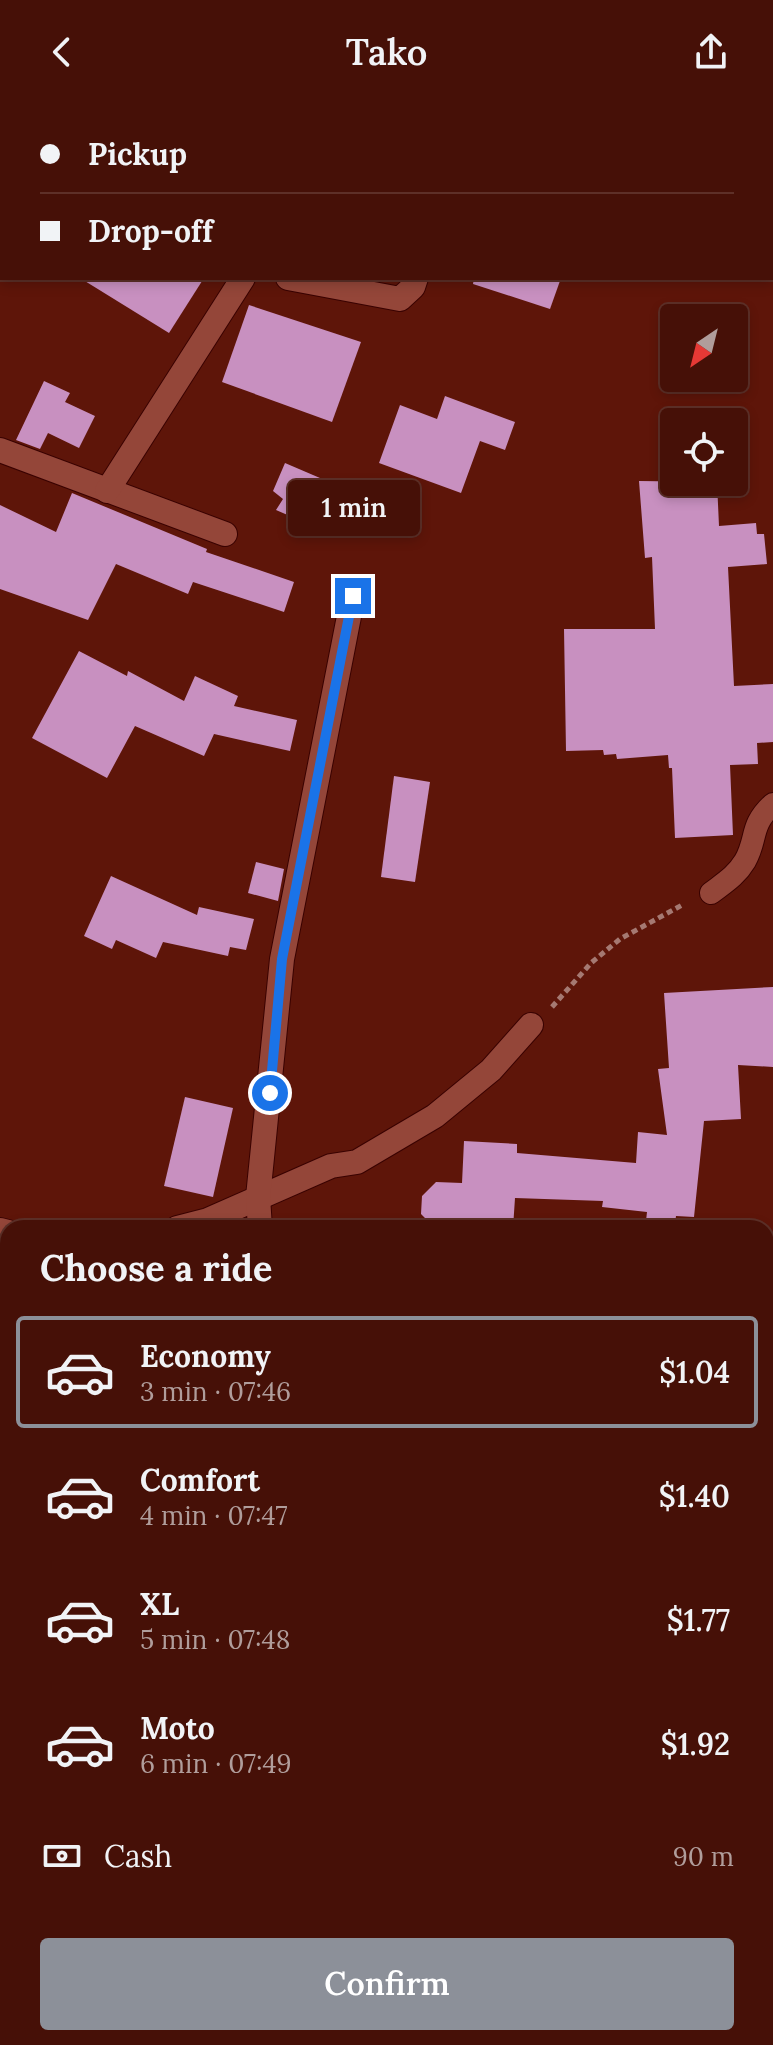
<!DOCTYPE html>
<html lang="en">
<head>
<meta charset="utf-8">
<style>
	:root { --surface:#461007; --page:#501e15; --text:#f1f3f6; --muted:#b09d9b; --line:#5e3028; --accent:#8c9099 }
	body { margin:0; font-family:Lora,serif; background:var(--page); color:var(--text); height:100vh; display:flex; flex-direction:column; font-size:30px; white-space:nowrap }
	* { box-sizing:border-box; margin:0 }
	p { font-size:26px; color:var(--muted) }
	.icon { flex:none; width:44px; height:44px; fill:none; stroke:currentColor; stroke-width:2; stroke-linecap:round; stroke-linejoin:round }
	.map { position:relative; flex:1; overflow:hidden }
	.details { position:absolute; left:0px; top:1116px; width:774px; height:826px; display:flex; flex-direction:column; background:var(--surface); border-radius:24px 24px 0 0; box-shadow:0 4px 12px #0003,0 0 0 2px var(--line) }
	.details>* { flex:none }
	.guide { position:absolute; left:0px; top:0px; width:774px; height:176px; box-shadow:0 4px 12px #0003,0 0 0 2px var(--line); display:grid; align-content:center; height:176px; padding:0 40px; background:var(--surface) }
	.needle { width:52px; rotate:215deg }
	.controls { position:absolute; left:660px; top:200px; display:grid; gap:16px }
	.controls a { display:grid; place-items:center; width:88px; height:88px; border-radius:8px; background:var(--surface); box-shadow:0 4px 12px #0003,0 0 0 2px var(--line); font-size:40px }
	.end { position:absolute; width:36px; height:36px; margin:-18px; border:10px solid #1a73e8; background:#fff; box-shadow:0 0 0 4px #fff }
	.from { border-radius:50% }
	.bubble { position:absolute; height:56px; border-radius:8px; background:var(--surface); box-shadow:0 4px 12px #0003,0 0 0 2px var(--line); font-size:26px; font-weight:600; line-height:56px; text-align:center }
	.guide b { display:flex; align-items:center; gap:28px; height:76px; font-size:30px }
	.guide b+b { border-top:2px solid var(--line) }
	.guide i { width:20px; height:20px; background:var(--text) }
	ul { padding:0; list-style:none }
	li { display:flex; align-items:center; gap:24px; height:112px; margin:0 16px 12px; padding:0 24px; border:4px solid transparent; border-radius:8px }
	li div { flex:1 }
	li b { display:block; font-size:30px }
	li em { font-style:normal; font-weight:600 }
	li.on { border-color:var(--accent) }
	li>.icon { width:72px; height:72px; stroke-width:1.5 }
	h2 { padding:0 40px; font-size:36px; line-height:96px }
	.pay { display:flex; align-items:center; gap:20px; height:88px; padding:0 40px; font-size:30px }
	.pay p { margin-inline-start:auto }
	.action { display:flex; gap:16px; margin-top:auto; padding:16px 40px }
	.action a { flex:1; height:92px; border-radius:8px; background:var(--accent); color:#fff; font-size:32px; font-weight:600; line-height:92px; text-align:center }
	header { display:flex; justify-content:space-between; align-items:center; height:104px; padding:0 40px; background:var(--surface); font-size:36px; font-weight:600 }
	.map>svg:first-child { display:block }
	.building { fill:#c890c0 }
	.lines { fill:none; stroke-linecap:round; stroke-linejoin:round }
	.service-casing { stroke:#390200; stroke-width:24 }
	.minor-casing { stroke:#390200; stroke-width:26 }
	.path { stroke:#a57972; stroke-width:5; stroke-dasharray:6 4; stroke-linecap:butt }
	.service { stroke:#944639; stroke-width:22 }
	.minor { stroke:#944639; stroke-width:24 }
	.route { stroke:#1a73e8; stroke-width:10 }
</style>
</head>
<body>
<header><svg class="icon" aria-label="back" viewBox="0 0 24 24"><path d="M15 5l-7 7 7 7"/></svg>Tako<svg class="icon" aria-label="share" viewBox="0 0 24 24"><path d="M12 15V3M7 8l5-5 5 5M5 13v7h14v-7"/></svg></header>
<div class="map">
<svg width="773" height="1941" viewBox="0 0 773 1941">
	<rect width="100%" height="100%" fill="#5e1509"/>
	<g class="building">
		<path d="M 80,174 L 204,174 L 169,229 Z"/>
		<path d="M 474,174 L 561,174 L 550,205 L 473,180 Z"/>
		<path d="M 249,201 L 361,238 L 332,318 L 222,278 Z"/>
		<path d="M 44,277 L 70,289 L 65,298 L 95,312 L 79,344 L 48,329 L 40,345 L 16,336 Z"/>
		<path d="M 445,292 L 515,318 L 505,346 L 480,337 L 461,389 L 379,359 L 400,301 L 437,315 Z"/>
		<path d="M 285,359 L 355,389 L 336,432 L 276,406 L 283,395 L 273,387 Z"/>
		<path d="M 639,377 L 717,378 L 719,422 L 756,419 L 757,430 L 764,430 L 767,460 L 728,463 L 734,582 L 773,580 L 773,638 L 757,639 L 758,660 L 730,661 L 733,731 L 675,734 L 672,664 L 669,664 L 668,651 L 617,655 L 616,650 L 604,651 L 603,646 L 566,647 L 564,525 L 655,525 L 652,453 L 645,454 Z"/>
		<path d="M 72,389 L 207,445 L 206,448 L 294,478 L 284,508 L 193,478 L 188,490 L 116,460 L 88,516 L 0,485 L 0,401 L 56,428 Z"/>
		<path d="M 79,547 L 127,572 L 128,567 L 184,597 L 195,572 L 238,592 L 234,602 L 297,616 L 290,647 L 214,630 L 204,652 L 135,622 L 107,674 L 32,634 Z"/>
		<path d="M 394,672 L 430,678 L 415,778 L 381,773 Z"/>
		<path d="M 256,758 L 284,765 L 278,797 L 248,789 Z"/>
		<path d="M 111,772 L 197,811 L 199,803 L 254,815 L 246,846 L 230,843 L 228,852 L 163,838 L 156,854 L 116,836 L 112,845 L 84,832 Z"/>
		<path d="M 773,883 L 773,963 L 738,961 L 741,1015 L 704,1017 L 694,1113 L 676,1112 L 675,1120 L 646,1117 L 647,1108 L 602,1103 L 603,1097 L 515,1094 L 513,1124 L 435,1124 L 421,1110 L 422,1092 L 436,1078 L 462,1079 L 464,1037 L 517,1040 L 517,1049 L 636,1059 L 638,1028 L 667,1031 L 658,965 L 669,964 L 664,889 Z"/>
		<path d="M 185,993 L 233,1004 L 213,1093 L 164,1082 Z"/>
	</g>
	<g class="lines">
		<defs>
			<path id="service" d="M 711,789 C 724,779 736,772 745,757 C 758,734 749,722 773,700"/>
			<g id="minor">
				<path d="M 69,2 L 72,0"/>
				<path d="M 496,2 L 498,0"/>
				<path d="M 0,35 L 2,36"/>
				<path d="M 288,174 L 400,195 L 413,183 L 416,174"/>
				<path d="M 0,346 L 225,430"/>
				<path d="M 107,387 L 243,174"/>
				<path d="M 177,1124 L 208,1116 L 331,1062 L 357,1058 L 435,1012 L 491,966 L 531,921"/>
				<path d="M 260,1124 L 258,1093 L 282,855 L 353,492"/>
				<path d="M 0,1126 L 8,1128"/>
				<path d="M 766,1269 L 773,1270"/>
				<path d="M 766,1932 L 773,1934"/>
			</g>
		</defs>
		<use href="#service" class="service-casing"/>
		<use href="#minor" class="minor-casing"/>
		<path class="path" d="M 552,903 L 591,859 L 620,835 L 684,800"/>
		<use href="#service" class="service"/>
		<use href="#minor" class="minor"/>
	</g>
	<g class="lines">
		<path class="route" d="M 270,989 L 282,855 L 353,492"/>
	</g>
</svg>
<div class="controls">
<a><svg class="needle" viewBox="-14 -14 28 28"><path d="M0-13l5 13h-10z" fill="#e53935"/><path d="M0 13l5-13h-10z" fill="#b09d9b"/></svg></a>
<a><svg class="icon" aria-label="locate" viewBox="0 0 24 24"><circle cx="12" cy="12" r="6"/><path d="M12 2v4M12 18v4M2 12h4M18 12h4"/></svg></a>
</div>
<i class="end from" style="left:270px;top:989px"></i>
<i class="end" style="left:353px;top:492px"></i>
<div class="bubble" style="left:288px;top:376px;width:132px">1 min</div>
<div class="guide">
<b><i class="from"></i>Pickup</b>
<b><i></i>Drop-off</b>
</div>
<section class="details">
<h2>Choose a ride</h2>
<ul>
<li class="on"><svg class="icon" aria-label="car" viewBox="0 0 24 24"><path d="M5 17H2v-5l4-1 3-4h7l3 4 3 1v5h-3M9 17h6M6 11h13"/><circle cx="7" cy="17" r="2"/><circle cx="17" cy="17" r="2"/></svg><div><b>Economy</b><p>3 min · 07:46</p></div><em>$1.04</em></li>
<li><svg class="icon" aria-label="car" viewBox="0 0 24 24"><path d="M5 17H2v-5l4-1 3-4h7l3 4 3 1v5h-3M9 17h6M6 11h13"/><circle cx="7" cy="17" r="2"/><circle cx="17" cy="17" r="2"/></svg><div><b>Comfort</b><p>4 min · 07:47</p></div><em>$1.40</em></li>
<li><svg class="icon" aria-label="car" viewBox="0 0 24 24"><path d="M5 17H2v-5l4-1 3-4h7l3 4 3 1v5h-3M9 17h6M6 11h13"/><circle cx="7" cy="17" r="2"/><circle cx="17" cy="17" r="2"/></svg><div><b>XL</b><p>5 min · 07:48</p></div><em>$1.77</em></li>
<li><svg class="icon" aria-label="car" viewBox="0 0 24 24"><path d="M5 17H2v-5l4-1 3-4h7l3 4 3 1v5h-3M9 17h6M6 11h13"/><circle cx="7" cy="17" r="2"/><circle cx="17" cy="17" r="2"/></svg><div><b>Moto</b><p>6 min · 07:49</p></div><em>$1.92</em></li>
</ul>
<div class="pay"><svg class="icon" aria-label="cash" viewBox="0 0 24 24"><path d="M3 7h18v10H3z"/><circle cx="12" cy="12" r="2"/></svg>Cash<p>90 m</p></div>
<div class="action"><a>Confirm</a></div>
</section>
</div>
</body>
</html>
